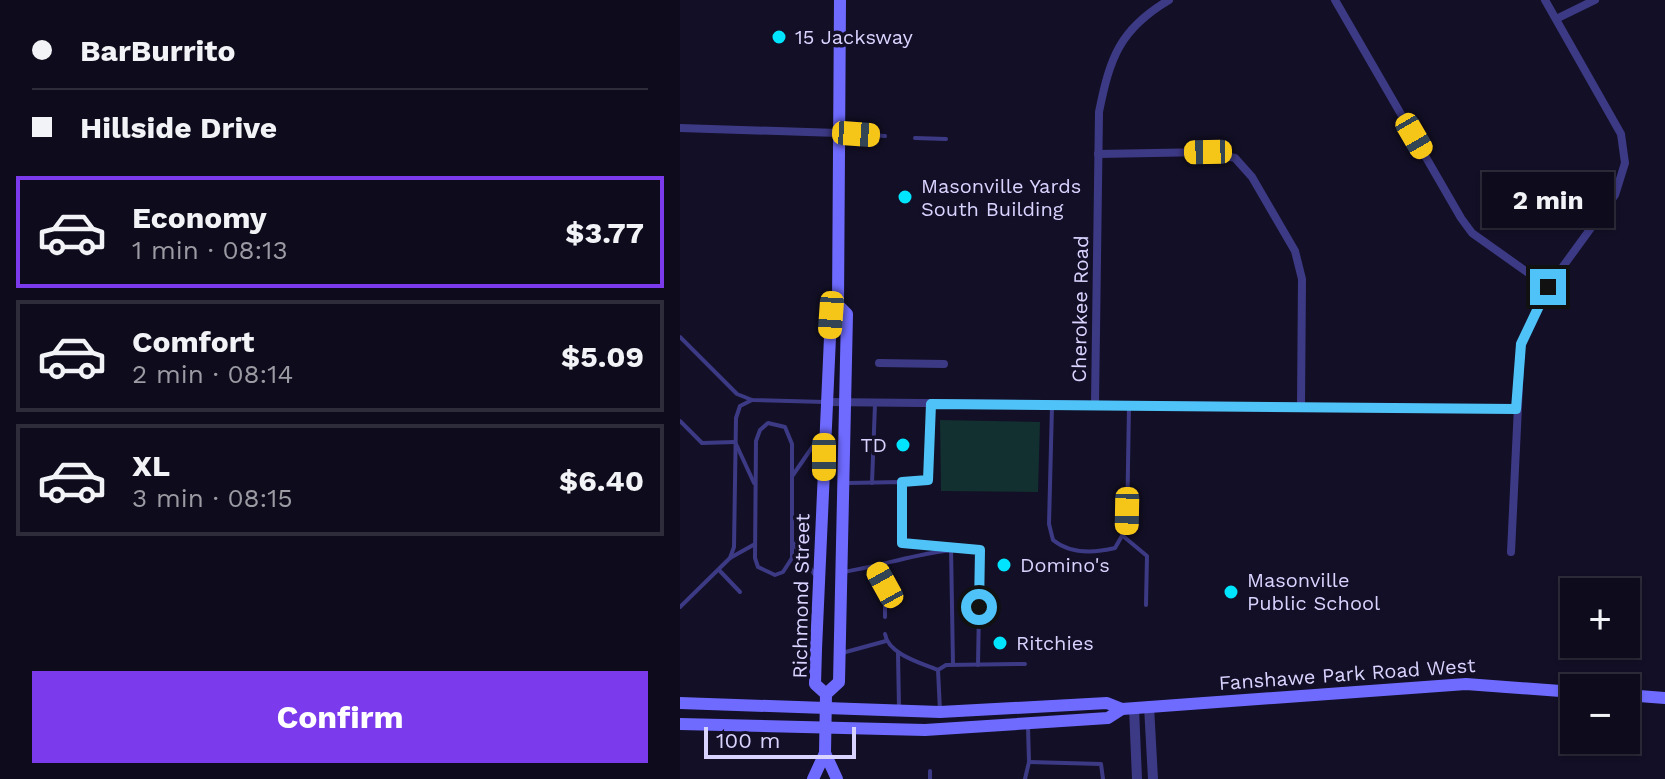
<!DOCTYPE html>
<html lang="en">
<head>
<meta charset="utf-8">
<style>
	:root { --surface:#0e0b1c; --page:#1c1929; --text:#f1f3f6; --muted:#9b9ba3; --line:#2e2b3b; --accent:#7c3aed }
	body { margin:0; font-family:"Work Sans",sans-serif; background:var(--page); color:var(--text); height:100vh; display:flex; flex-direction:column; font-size:30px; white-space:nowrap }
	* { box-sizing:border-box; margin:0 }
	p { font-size:26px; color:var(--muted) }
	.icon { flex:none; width:44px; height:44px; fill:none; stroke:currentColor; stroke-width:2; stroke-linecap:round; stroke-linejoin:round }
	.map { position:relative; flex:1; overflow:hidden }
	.details { display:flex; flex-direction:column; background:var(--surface); width:680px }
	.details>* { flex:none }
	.guide { display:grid; align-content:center; height:176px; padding:0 32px; background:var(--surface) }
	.tools { position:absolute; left:880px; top:578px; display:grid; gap:16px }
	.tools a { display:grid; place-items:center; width:80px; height:80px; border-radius:0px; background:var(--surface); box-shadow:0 2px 6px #0004,0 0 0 2px var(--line); font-size:40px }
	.scale { position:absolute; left:24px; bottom:20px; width:152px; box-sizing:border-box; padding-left:8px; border:4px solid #d9d4ff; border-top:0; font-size:22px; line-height:28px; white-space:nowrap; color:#d9d4ff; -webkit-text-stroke:6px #130f26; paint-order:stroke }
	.end { position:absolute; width:36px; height:36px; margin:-18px; border:10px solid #4fc3f7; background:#111; box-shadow:0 0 0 4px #111 }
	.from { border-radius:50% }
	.bubble { position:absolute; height:56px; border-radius:0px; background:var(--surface); box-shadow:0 2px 6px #0004,0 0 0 2px var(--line); font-size:26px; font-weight:700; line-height:56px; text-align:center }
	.car { position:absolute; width:24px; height:48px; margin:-24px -12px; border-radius:10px; box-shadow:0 0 6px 2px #0007; background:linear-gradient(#f5c518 24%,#345 0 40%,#f5c518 0 76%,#345 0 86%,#f5c518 0) }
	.guide b { display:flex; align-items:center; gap:28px; height:76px; font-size:30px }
	.guide b+b { border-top:2px solid var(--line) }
	.guide i { width:20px; height:20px; background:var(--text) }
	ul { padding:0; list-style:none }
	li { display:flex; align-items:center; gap:24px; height:112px; margin:0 16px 12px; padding:0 16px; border:4px solid var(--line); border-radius:0px }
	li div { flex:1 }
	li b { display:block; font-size:30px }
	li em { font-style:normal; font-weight:700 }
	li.selected { border-color:var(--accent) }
	li>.icon { width:72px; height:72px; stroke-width:1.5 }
	.button { display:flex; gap:16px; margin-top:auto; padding:16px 32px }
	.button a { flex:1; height:92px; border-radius:0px; background:var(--accent); color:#fff; font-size:32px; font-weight:700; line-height:92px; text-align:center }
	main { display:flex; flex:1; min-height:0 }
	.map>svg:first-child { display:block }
	.green { fill:#12302f }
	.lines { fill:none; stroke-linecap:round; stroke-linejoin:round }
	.service { stroke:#3d3a85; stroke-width:4 }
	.minor { stroke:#3d3a85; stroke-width:8 }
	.tertiary { stroke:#3d3a85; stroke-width:10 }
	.secondary { stroke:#6f6bff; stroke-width:12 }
	.route { stroke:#4fc3f7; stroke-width:10 }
	.poi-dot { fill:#00e5ff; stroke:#130f26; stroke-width:3 }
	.labels { text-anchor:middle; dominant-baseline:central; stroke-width:7; stroke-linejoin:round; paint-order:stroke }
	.poi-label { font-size:20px; fill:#d9d4ff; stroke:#130f26; text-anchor:start }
	.street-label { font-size:20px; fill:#d9d4ff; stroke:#130f26 }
</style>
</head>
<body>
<main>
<section class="details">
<div class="guide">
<b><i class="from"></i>BarBurrito</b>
<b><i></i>Hillside Drive</b>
</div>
<ul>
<li class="selected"><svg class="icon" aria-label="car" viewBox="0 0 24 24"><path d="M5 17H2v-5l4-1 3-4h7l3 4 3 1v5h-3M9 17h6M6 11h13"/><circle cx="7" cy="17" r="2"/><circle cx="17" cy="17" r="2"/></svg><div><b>Economy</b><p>1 min · 08:13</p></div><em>$3.77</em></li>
<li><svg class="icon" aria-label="car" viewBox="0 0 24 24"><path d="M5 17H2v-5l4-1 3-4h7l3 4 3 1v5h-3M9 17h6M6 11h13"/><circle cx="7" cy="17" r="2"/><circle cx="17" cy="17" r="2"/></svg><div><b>Comfort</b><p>2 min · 08:14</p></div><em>$5.09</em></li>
<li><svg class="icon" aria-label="car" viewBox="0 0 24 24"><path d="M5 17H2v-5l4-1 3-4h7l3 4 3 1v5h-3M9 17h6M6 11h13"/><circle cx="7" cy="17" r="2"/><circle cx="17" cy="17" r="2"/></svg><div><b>XL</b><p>3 min · 08:15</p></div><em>$6.40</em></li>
</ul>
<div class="button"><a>Confirm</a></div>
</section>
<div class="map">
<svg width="985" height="779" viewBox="0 0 985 779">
	<rect width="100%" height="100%" fill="#130f26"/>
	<path class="green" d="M 260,420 L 360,422 L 358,492 L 261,491 Z"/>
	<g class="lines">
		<g class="service">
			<path d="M 160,133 L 205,136"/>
			<path d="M 235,138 L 266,139"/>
			<path d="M 0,337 L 57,394 L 72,400 L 145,402"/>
			<path d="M 372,406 L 369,524 L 373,540 C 390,554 414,553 435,548 L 447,527 L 449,406"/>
			<path d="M 0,421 L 22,443 L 55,442"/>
			<path d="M 88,423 L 105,427 L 112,444 L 112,558 L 103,572 L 95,575 L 78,567 L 75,558 L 76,441 L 80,430 Z"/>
			<path d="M 56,444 L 74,483"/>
			<path d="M 113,475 L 142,433"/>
			<path d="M 222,482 L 248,480 L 251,405"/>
			<path d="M 168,483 L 222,482 L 222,543 L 271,547 L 273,665"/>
			<path d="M 192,483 L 195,404"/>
			<path d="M 443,536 L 467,556 L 466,605"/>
			<path d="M 113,543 L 135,575"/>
			<path d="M 50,558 L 54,547 L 56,418 L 60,406 L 72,400"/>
			<path d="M 197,569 L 205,585 L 205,617"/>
			<path d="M 39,570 L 60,592"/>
			<path d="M 163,572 C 209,565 256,546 300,550 L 298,665"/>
			<path d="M 0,607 L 50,558 L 75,544"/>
			<path d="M 205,634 C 208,654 241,663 258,670"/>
			<path d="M 162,653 L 206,641"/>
			<path d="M 218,653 L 219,708"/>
			<path d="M 260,711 L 258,670 L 266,665 L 345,664"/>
			<path d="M 349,762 L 421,764 L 423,779"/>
			<path d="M 250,779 L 250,771"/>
			<path d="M 345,779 L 349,762 L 348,726"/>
		</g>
		<g class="minor">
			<path d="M 655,0 L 781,218 L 792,233 L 868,287"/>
			<path d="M 876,19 L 915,0"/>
			<path d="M 0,128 L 158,133"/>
			<path d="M 418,154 L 528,152 L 555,158 L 572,177 L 615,251 L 622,279 L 621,406"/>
			<path d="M 199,363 L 264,364"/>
			<path d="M 145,402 L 836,409"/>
			<path d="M 415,404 L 419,112 C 430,57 440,29 489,0"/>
			<path d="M 831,552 L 841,344 L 868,287 L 935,195 L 945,163 L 941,134 L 865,0"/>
		</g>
		<g class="tertiary">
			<path d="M 469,706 L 473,779"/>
			<path d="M 454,708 L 457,779"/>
		</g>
		<g class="secondary">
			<path d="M 146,694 L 135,684 L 136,649 L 151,315 L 158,305 L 160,0"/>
			<path d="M 946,695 L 985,698"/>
			<path d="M 0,703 L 260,712 L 427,703 L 442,709 L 786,684 L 894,692"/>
			<path d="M 0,724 L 245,730 L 428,718 L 442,709"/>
			<path d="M 145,753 L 157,779"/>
			<path d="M 133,779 L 145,753 L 146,694 L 159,682 L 167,314 L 158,305"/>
		</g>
	</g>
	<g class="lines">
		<path class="route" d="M 299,607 L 300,550 L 222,543 L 222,482 L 248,480 L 251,404 L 836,409 L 841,344 L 868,287"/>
	</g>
	<g class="poi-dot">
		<circle cx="99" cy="37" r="8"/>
		<circle cx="225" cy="197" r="8"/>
		<circle cx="223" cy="445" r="8"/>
		<circle cx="324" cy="565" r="8"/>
		<circle cx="551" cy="592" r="8"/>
		<circle cx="320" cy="643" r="8"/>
	</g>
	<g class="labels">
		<g class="poi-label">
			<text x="115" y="37">15 Jacksway</text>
			<text x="241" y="186">Masonville Yards<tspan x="241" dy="23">South Building</tspan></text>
			<text x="207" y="445" text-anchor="end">TD</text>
			<text x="340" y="565">Domino's</text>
			<text x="567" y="580">Masonville<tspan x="567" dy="23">Public School</tspan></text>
			<text x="336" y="643">Ritchies</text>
		</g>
		<g class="street-label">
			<text transform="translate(400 309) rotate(-89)">Cherokee Road</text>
			<text transform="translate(121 596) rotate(-89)">Richmond Street</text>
			<text transform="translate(667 674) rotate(-4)">Fanshawe Park Road West</text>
		</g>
	</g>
</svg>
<div class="tools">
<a>+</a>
<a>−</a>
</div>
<div class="scale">100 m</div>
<i class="end from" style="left:299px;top:607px"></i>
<i class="end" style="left:868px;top:287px"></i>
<div class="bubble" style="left:802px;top:172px;width:132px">2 min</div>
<i class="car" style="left:176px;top:134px;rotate:94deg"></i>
<i class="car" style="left:734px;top:136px;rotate:150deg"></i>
<i class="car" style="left:528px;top:152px;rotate:269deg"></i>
<i class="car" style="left:151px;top:315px;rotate:184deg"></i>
<i class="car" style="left:144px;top:457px;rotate:180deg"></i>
<i class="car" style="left:447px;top:511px;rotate:181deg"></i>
<i class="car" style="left:205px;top:585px;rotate:331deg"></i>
</div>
</main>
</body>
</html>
